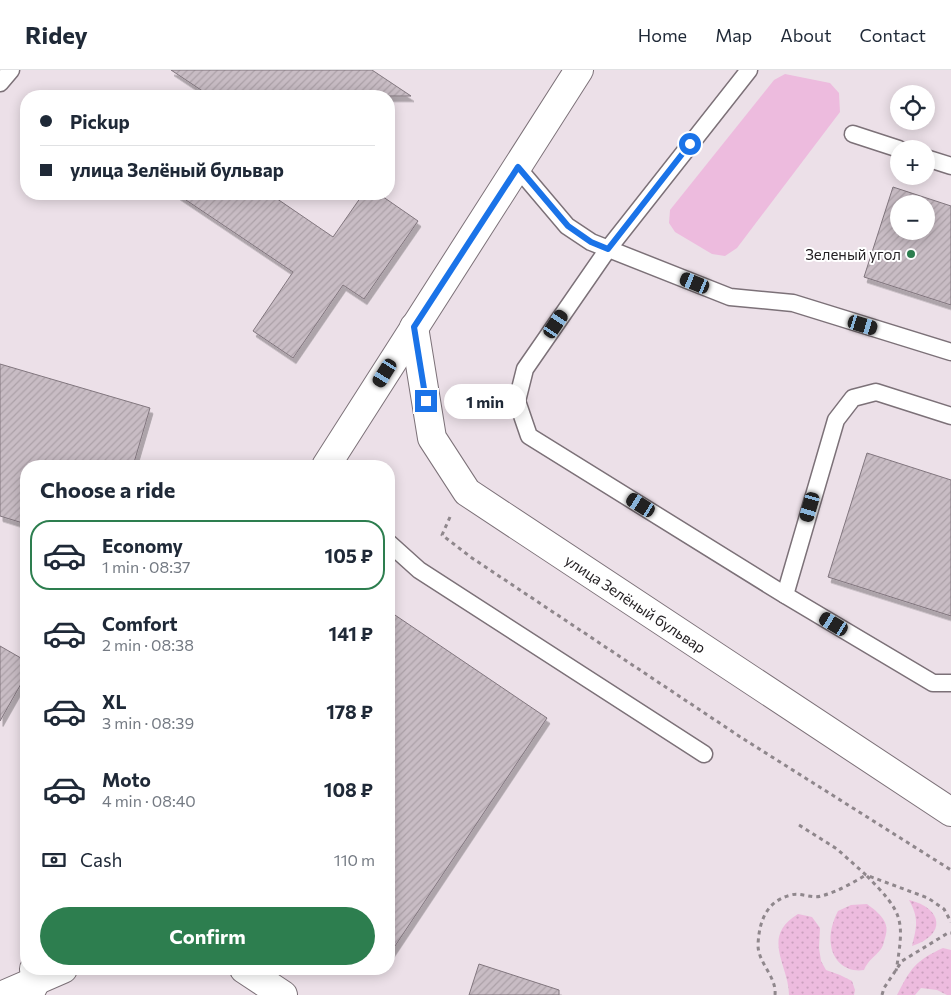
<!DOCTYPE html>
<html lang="en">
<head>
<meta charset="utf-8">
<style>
	:root { --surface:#fff; --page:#f2f2f3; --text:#1f2937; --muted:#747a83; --line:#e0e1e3; --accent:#2d7e4f }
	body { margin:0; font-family:Commissioner,sans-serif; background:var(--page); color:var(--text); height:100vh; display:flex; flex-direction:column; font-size:19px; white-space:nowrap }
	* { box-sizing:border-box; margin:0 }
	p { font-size:16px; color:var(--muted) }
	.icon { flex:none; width:28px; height:28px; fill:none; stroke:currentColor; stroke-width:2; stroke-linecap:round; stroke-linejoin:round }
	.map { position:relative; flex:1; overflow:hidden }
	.sheet { position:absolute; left:20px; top:390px; width:375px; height:515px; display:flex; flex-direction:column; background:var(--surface); border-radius:20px; box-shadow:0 2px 12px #0003 }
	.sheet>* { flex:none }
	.hud { position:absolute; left:20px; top:20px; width:375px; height:110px; border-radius:20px; box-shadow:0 2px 12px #0003; display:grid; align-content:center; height:110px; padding:0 20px; background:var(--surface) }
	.tools { position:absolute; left:890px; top:15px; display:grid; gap:10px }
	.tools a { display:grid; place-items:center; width:45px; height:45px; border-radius:50%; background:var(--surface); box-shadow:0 2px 12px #0003; font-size:25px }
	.end { position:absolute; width:22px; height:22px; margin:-11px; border:6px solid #1a73e8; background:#fff; box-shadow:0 0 0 2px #fff }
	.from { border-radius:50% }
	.bubble { position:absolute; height:35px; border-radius:18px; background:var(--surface); box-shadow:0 2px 12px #0003; font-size:16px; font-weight:700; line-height:35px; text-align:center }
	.car { position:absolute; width:15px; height:30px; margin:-15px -8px; border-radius:6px; box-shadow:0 0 4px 1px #0007; background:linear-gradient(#222 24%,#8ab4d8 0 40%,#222 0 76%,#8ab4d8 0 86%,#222 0) }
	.hud b { display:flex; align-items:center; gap:18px; height:48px; font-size:19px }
	.hud b+b { border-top:1px solid var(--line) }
	.hud i { width:12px; height:12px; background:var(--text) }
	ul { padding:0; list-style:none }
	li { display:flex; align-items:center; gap:15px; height:70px; margin:0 10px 8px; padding:0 10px; border:2px solid transparent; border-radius:20px }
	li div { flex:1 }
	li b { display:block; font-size:19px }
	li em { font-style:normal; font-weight:700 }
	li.active { border-color:var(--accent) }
	li>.icon { width:45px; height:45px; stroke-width:1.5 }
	h2 { padding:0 20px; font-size:22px; line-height:60px }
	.pay { display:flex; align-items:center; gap:12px; height:55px; padding:0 20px; font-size:19px }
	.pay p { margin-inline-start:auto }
	.action { display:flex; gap:10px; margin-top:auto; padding:10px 20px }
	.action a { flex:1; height:58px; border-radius:30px; background:var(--accent); color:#fff; font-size:20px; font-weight:700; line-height:58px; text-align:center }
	header { display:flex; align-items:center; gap:30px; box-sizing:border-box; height:70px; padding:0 25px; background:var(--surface); border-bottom:1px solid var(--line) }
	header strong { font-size:24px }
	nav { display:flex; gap:28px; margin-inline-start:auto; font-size:18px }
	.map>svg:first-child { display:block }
	.grass { fill:url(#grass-dots) }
	.green { fill:#edbbde }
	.building { fill:url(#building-hatch); stroke:#81767e; fill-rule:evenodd; filter:url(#shadow) }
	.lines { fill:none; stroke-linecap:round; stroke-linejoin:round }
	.service-casing { stroke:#7c7178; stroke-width:19 }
	.minor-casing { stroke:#7c7178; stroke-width:30 }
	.secondary-casing { stroke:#7c7178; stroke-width:30 }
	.path { stroke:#8f878c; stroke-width:3; stroke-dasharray:4 4; stroke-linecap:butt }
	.service { stroke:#fff; stroke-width:16 }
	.minor { stroke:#fff; stroke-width:28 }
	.secondary { stroke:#fff; stroke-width:28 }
	.route { stroke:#1a73e8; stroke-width:6 }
	.poi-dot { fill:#2d7e4f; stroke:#fff; stroke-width:2 }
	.labels { text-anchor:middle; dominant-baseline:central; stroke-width:4; stroke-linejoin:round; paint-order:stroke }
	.poi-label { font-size:15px; fill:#221e21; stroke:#fff; text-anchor:end }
	.street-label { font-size:15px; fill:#221e21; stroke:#fff }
</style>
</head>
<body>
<header>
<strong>Ridey</strong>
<nav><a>Home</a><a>Map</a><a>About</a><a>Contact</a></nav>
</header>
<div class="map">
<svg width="951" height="925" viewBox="0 0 951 925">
	<defs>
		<pattern id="grass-dots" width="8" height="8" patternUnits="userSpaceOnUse" patternTransform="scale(1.25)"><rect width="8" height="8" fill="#edbbde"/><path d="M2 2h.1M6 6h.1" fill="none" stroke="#cba0be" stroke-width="1.8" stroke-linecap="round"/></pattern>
		<pattern id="building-hatch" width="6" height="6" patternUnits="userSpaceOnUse" patternTransform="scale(1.25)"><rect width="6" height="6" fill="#c8bcc4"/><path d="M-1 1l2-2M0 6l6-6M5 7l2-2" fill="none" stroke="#aca1a8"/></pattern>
		<filter id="shadow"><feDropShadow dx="3" dy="5.5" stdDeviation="0" flood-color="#0004"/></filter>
	</defs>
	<rect width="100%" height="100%" fill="#ece0e8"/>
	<g class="grass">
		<path d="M 909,830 C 943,838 947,865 912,876 C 917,857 919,848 909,830 Z"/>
		<path d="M 867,834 C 879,843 891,852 885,868 C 884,871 883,877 881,879 C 875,887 868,890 864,900 C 848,903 833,892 831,875 C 829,863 833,851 838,841 L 851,835 Z"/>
		<path d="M 798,844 L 812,847 L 820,858 L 819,878 L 821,891 L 826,900 L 840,905 L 852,911 L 855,920 L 854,925 L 789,925 C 789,895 760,867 798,844 Z"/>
		<path d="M 943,878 L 951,880 L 951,925 L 947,925 L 937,920 L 921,918 L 915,925 L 897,925 C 911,898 915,891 943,878 Z"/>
	</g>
	<path class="green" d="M 785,4 L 830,13 L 839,23 L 840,42 L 737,178 L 725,186 L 712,184 L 675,162 L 669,153 L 670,140 L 774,10 Z"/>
	<g class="building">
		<path d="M 171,0 L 372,0 L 411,26 L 210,26 Z"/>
		<path d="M 893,117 L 951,136 L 951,235 L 864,207 ZM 899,134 L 926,134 L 926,161 L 899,161 Z"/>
		<path d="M 177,124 L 270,124 L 333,167 L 363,124 L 379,124 L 418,151 L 364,229 L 343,215 L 293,288 L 253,261 L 293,202 Z"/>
		<path d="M 0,294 L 150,338 L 133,396 L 26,396 L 26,454 L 0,446 Z"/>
		<path d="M 867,383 L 951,410 L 951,546 L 828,507 Z"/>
		<path d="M 389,541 L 547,648 L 389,885 Z"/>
		<path d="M 0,576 L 26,591 L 26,605 L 0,651 Z"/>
		<path d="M 479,894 L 559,920 L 559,925 L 469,925 Z"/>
	</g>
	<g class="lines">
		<defs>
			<g id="service">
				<path d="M 749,0 L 608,179 L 525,299 L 517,331 L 529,366 L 785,525 L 933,613 L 951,613"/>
				<path d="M 0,13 L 11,0"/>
				<path d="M 853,64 L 899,79"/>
				<path d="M 926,88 L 951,96"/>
				<path d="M 517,97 L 567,156 L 591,172 L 730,227 L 793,233 L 951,282"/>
				<path d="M 389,473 L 419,500 L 704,684"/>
				<path d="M 785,525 L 836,350 L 853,328 L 876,322 L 951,346"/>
			</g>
			<g id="minor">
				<path id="s1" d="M 414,257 L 432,368 L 467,422 L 951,742"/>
				<path d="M 244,899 L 283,925"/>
				<path d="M 3,925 L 63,899"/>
			</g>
			<g id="secondary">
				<path d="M 326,396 L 579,0"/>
				<path d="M 29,925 L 36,911 L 34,899"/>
			</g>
		</defs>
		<use href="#service" class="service-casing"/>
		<use href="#minor" class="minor-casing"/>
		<use href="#secondary" class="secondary-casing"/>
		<g class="path">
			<path d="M 450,447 L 442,465 L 472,488 L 742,668 L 951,800"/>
			<path d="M 799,755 L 837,779 L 866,805 L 928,828 L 944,839 L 951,852"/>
			<path d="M 775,925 C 777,907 758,893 758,875 C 759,852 766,831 791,825 C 800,822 812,829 821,826 C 837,822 852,813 866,805 C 903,843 905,848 896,901"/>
			<path d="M 882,925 L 884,918 L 902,891 L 948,863 L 951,863"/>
		</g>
		<use href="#service" class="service"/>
		<use href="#minor" class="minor"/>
		<use href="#secondary" class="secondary"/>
	</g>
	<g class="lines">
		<path class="route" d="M 426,331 L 414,257 L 518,97 L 568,156 L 591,172 L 608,179 L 690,74"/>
	</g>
	<circle class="poi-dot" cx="911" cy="184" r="5"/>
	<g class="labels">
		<g class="poi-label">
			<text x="901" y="184">Зеленый угол</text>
		</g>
		<g class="street-label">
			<text stroke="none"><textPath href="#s1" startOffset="379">улица Зелёный бульвар</textPath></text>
		</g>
	</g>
</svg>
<div class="tools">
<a><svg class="icon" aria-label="locate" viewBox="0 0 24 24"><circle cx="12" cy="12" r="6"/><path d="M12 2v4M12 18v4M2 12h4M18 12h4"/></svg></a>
<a>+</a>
<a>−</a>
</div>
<i class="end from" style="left:690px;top:74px"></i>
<i class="end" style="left:426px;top:331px"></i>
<div class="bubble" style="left:444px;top:314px;width:82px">1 min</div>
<i class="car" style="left:695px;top:213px;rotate:292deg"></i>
<i class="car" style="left:556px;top:254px;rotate:34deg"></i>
<i class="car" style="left:863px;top:255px;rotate:107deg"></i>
<i class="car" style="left:385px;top:303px;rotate:212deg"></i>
<i class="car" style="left:641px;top:435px;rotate:302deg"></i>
<i class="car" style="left:810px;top:437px;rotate:196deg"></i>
<i class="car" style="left:834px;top:554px;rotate:301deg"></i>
<div class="hud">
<b><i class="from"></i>Pickup</b>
<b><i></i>улица Зелёный бульвар</b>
</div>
<section class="sheet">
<h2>Choose a ride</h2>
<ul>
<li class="active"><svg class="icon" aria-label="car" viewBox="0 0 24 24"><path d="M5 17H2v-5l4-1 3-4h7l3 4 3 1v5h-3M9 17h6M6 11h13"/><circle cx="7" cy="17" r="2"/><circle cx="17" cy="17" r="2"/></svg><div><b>Economy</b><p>1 min · 08:37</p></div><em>105 ₽</em></li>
<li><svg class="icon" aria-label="car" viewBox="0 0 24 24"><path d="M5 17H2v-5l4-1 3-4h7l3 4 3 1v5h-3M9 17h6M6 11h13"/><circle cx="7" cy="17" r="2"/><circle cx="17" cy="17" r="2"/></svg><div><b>Comfort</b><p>2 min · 08:38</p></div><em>141 ₽</em></li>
<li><svg class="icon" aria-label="car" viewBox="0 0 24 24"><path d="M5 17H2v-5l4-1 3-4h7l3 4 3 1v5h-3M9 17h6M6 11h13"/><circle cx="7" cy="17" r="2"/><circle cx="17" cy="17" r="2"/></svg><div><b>XL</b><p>3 min · 08:39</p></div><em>178 ₽</em></li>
<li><svg class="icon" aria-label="car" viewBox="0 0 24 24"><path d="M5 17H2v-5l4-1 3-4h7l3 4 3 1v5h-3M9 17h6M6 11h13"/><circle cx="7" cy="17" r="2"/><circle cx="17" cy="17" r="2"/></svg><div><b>Moto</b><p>4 min · 08:40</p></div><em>108 ₽</em></li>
</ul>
<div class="pay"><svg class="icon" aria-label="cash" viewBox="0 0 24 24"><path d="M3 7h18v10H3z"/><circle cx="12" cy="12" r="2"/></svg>Cash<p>110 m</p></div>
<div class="action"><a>Confirm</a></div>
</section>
</div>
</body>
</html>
